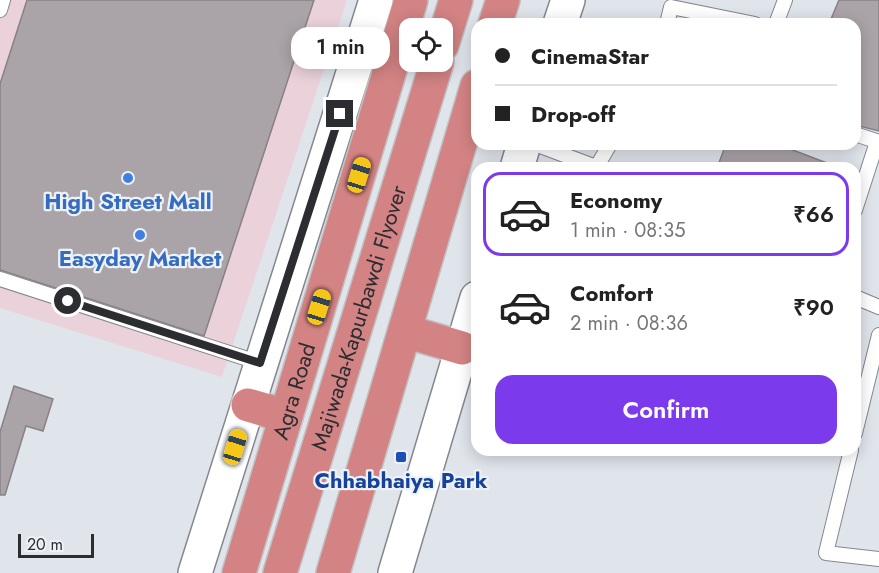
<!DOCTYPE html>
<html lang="en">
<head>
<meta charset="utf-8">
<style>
	:root { --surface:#fff; --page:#f6f6f6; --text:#222; --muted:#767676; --line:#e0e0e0; --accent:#7c3aed }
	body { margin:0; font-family:Jost,sans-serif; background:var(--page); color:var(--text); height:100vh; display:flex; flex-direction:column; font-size:22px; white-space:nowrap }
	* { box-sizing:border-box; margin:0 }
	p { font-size:20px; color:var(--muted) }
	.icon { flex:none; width:33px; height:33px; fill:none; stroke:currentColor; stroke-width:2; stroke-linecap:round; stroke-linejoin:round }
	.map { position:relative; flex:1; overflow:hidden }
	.details { position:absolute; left:471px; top:162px; width:390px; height:294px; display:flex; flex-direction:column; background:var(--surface); border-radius:18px; box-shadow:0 3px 15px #0003 }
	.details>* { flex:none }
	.top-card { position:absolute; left:471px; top:18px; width:390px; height:132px; border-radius:18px; box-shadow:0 3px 15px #0003; display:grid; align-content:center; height:132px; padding:0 24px; background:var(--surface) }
	.fabs { position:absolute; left:399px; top:18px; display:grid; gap:12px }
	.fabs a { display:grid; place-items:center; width:54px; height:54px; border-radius:12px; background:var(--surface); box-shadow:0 3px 15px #0003; font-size:30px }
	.scale { position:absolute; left:18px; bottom:15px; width:76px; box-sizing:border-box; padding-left:6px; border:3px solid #2c2d30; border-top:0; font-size:16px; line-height:21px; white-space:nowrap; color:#2c2d30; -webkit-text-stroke:4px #edf1f8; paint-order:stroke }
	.end { position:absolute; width:27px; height:27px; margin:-14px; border:8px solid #2c2d30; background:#fff; box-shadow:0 0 0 3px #fff }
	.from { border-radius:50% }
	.bubble { position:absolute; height:42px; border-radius:18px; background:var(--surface); box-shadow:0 3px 15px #0003; font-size:20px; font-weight:600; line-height:42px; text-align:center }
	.car { position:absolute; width:18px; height:36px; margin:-18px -9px; border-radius:8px; box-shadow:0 0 4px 2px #0007; background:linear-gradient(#f5c518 24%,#345 0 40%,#f5c518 0 76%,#345 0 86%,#f5c518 0) }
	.top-card b { display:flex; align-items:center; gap:21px; height:57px; font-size:22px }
	.top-card b+b { border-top:2px solid var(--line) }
	.top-card i { width:15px; height:15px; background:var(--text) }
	ul { padding:10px 0 0; list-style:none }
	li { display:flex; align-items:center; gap:18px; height:84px; margin:0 12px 9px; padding:0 12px; border:3px solid transparent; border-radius:18px }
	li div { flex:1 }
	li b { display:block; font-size:22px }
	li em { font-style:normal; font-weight:600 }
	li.active { border-color:var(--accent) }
	li>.icon { width:54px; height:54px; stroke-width:1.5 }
	.cta { display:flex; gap:12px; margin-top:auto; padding:12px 24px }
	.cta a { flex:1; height:69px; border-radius:18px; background:var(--accent); color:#fff; font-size:24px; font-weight:600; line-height:69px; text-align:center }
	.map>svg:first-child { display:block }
	.commercial { fill:#ebd2da }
	.building { fill:#aaa3a8; stroke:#888186; stroke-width:1.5 }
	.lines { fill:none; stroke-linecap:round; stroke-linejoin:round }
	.lane-casing { stroke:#84888e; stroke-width:16 }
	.secondary-casing { stroke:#84888e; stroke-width:36 }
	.highway-casing { stroke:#c0c0c1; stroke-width:36 }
	.lane { stroke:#fff; stroke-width:14 }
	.secondary { stroke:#fff; stroke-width:33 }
	.highway { stroke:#d38384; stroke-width:33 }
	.route { stroke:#2c2d30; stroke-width:8 }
	.shop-dot { fill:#3f7fe0; stroke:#edf1f8; stroke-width:2 }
	.transit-dot { fill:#1a4fb4; stroke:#edf1f8; stroke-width:2 }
	.labels { text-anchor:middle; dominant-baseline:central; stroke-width:4.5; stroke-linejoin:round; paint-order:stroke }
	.shop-label { font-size:22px; font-weight:bold; fill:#366cbe; stroke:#edf1f8 }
	.street-label { font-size:22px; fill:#2c2d30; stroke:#edf1f8 }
	.transit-label { font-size:22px; font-weight:bold; fill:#164399; stroke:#edf1f8 }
</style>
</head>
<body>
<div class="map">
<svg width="879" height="573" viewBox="0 0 879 573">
	<rect width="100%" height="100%" fill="#e0e4eb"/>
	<path class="commercial" d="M 0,0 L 347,0 L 222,377 L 0,308 Z"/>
	<g class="building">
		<path d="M 27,0 L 314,0 L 204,336 L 0,270 L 0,84 Z"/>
		<path d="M 839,0 L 879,0 L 879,131 L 855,125 L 855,24 L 829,24 Z"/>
		<path d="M 726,144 L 777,144 L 835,166 L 835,168 L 717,168 Z"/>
		<path d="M 14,386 L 53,399 L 43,431 L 26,426 L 5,495 L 0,495 L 0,432 Z"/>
	</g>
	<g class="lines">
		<defs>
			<g id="lane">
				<path d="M 0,10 L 3,0"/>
				<path d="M 667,24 L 671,7 L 755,24"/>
				<path d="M 776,24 L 785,0"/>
				<path d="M 855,134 L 879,142"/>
				<path d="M 535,144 L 596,167"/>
				<path d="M 596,168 L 610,144"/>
				<path d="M 855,210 L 877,142"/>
				<path d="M 0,279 L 260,363"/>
				<path d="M 855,297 L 879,307"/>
				<path d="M 855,433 L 879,335"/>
				<path d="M 851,450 L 826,553 L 879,559"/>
			</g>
			<g id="secondary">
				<path d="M 560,24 L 568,0"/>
				<path d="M 517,168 L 524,144"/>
				<path d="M 195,573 L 376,0"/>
				<path d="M 395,573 L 477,298"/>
			</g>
			<g id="highway">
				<path d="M 495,24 L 503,0"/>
				<path d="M 442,45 L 456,0"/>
				<path d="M 405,331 L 462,348"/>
				<path d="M 248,405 L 286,416"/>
				<path id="s1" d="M 239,573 L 411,0"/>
				<path id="s2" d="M 280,573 L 437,62"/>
				<path d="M 333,573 L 477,86"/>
			</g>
		</defs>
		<use href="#lane" class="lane-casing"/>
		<use href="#secondary" class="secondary-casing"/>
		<use href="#highway" class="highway-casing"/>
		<use href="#lane" class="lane"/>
		<use href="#secondary" class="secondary"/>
		<use href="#highway" class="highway"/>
	</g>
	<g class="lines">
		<path class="route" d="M 68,301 L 260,363 L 340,114"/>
	</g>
	<g class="shop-dot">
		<circle cx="128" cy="178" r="6"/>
		<circle cx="140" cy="235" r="6"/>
	</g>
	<rect class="transit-dot" x="395" y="451" width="12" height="12" rx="3"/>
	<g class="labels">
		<g class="shop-label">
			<text x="128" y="201">High Street Mall</text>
			<text x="140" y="258">Easyday Market</text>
		</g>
		<g class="street-label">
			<text stroke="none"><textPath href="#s2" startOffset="267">Majiwada-Kapurbawdi Flyover</textPath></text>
			<text stroke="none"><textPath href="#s1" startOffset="190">Agra Road</textPath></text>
		</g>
		<g class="transit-label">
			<text x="401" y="480">Chhabhaiya Park</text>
		</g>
	</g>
</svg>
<div class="fabs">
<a><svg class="icon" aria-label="locate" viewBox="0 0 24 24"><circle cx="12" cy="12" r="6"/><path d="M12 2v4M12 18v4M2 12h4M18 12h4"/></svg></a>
</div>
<div class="scale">20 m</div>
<i class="end from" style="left:68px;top:301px"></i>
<i class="end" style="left:340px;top:114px"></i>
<div class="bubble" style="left:291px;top:27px;width:99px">1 min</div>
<i class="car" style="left:359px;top:175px;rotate:17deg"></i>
<i class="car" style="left:319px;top:307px;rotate:17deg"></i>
<i class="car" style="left:235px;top:447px;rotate:17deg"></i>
<div class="top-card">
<b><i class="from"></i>CinemaStar</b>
<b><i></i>Drop-off</b>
</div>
<section class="details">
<ul>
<li class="active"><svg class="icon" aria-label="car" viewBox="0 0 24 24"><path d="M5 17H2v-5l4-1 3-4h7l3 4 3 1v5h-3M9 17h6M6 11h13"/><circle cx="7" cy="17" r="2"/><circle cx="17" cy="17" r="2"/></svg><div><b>Economy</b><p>1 min · 08:35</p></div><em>₹66</em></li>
<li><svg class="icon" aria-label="car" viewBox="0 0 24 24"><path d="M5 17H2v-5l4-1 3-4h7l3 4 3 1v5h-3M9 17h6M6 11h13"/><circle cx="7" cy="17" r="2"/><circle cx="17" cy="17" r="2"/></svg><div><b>Comfort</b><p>2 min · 08:36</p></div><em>₹90</em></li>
</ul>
<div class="cta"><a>Confirm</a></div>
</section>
</div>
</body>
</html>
